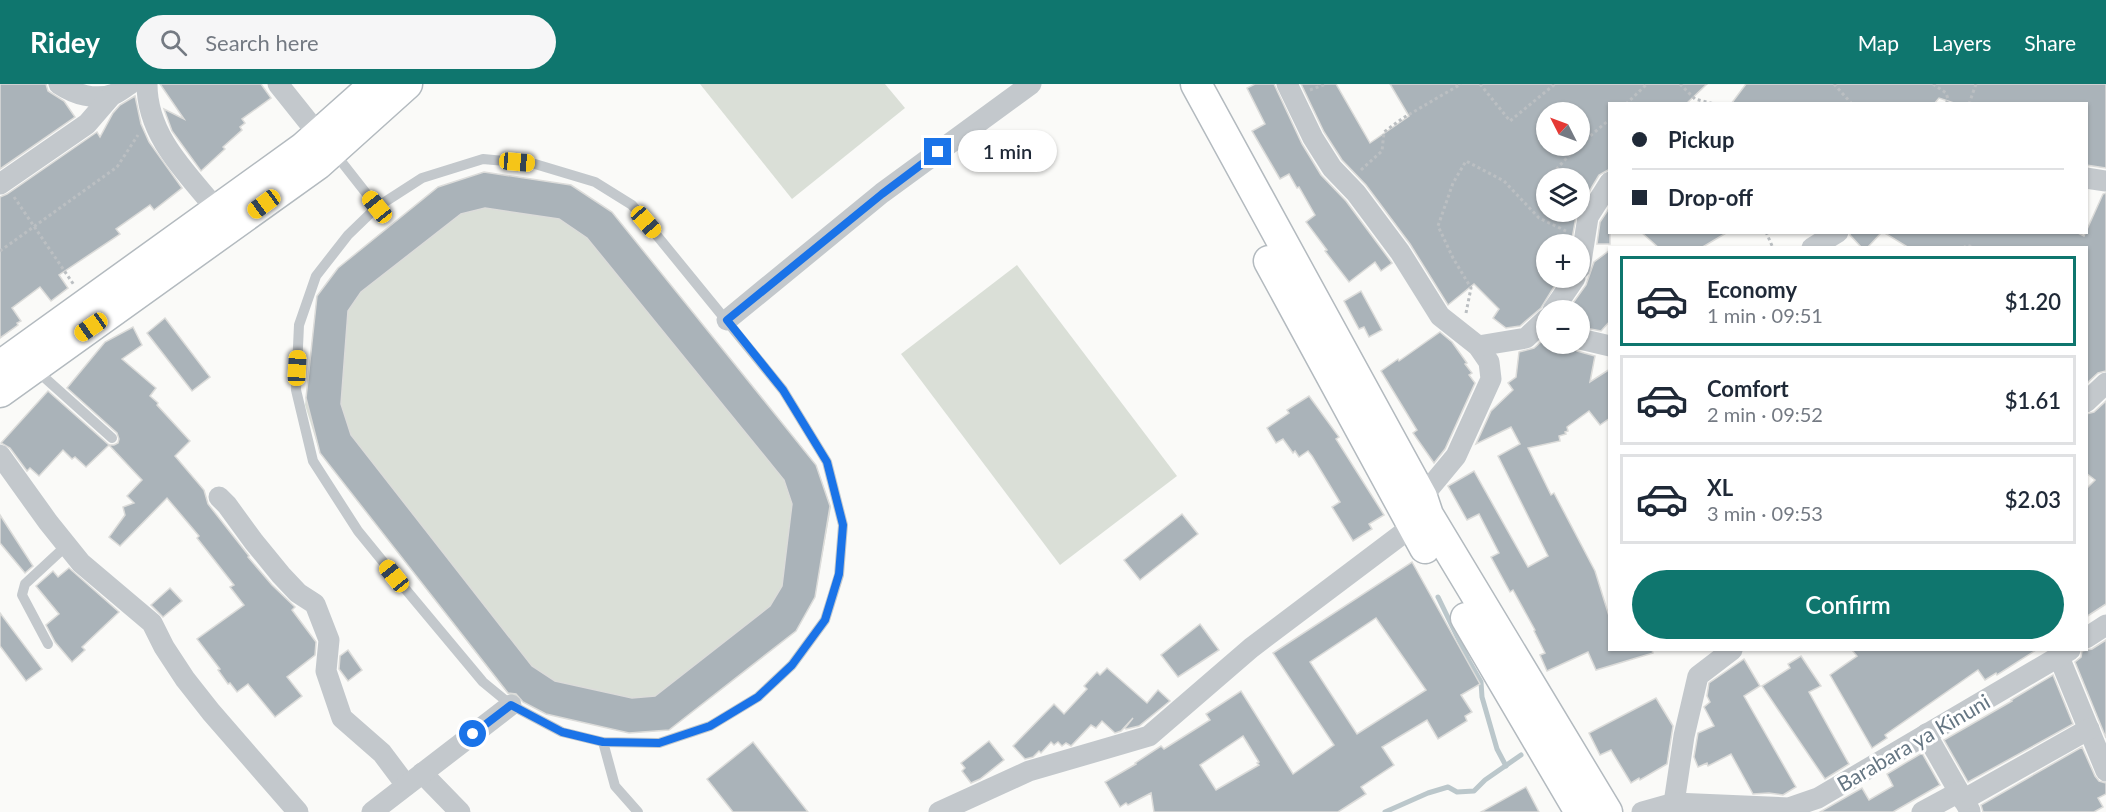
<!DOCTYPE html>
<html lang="en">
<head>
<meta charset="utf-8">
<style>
	:root { --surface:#fff; --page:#f6f6f7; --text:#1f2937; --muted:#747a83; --line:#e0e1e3; --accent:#0f766e }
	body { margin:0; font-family:Lato,sans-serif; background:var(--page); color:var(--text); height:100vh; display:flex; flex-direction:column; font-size:22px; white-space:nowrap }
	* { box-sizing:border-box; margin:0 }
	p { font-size:20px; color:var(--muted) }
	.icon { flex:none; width:33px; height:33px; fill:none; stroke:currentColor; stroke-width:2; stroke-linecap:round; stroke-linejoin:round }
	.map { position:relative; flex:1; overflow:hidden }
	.details { position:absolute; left:1608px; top:162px; width:480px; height:405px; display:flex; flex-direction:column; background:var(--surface); border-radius:0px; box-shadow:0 2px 4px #0004 }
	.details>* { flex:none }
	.guide { position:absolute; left:1608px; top:18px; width:480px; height:132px; border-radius:0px; box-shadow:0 2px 4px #0004; display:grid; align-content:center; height:132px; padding:0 24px; background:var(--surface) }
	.needle { width:39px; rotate:312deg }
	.buttons { position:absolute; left:1536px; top:18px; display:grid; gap:12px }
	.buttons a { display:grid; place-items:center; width:54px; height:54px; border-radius:50%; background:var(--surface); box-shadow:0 2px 4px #0004; font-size:30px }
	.end { position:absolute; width:27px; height:27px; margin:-14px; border:8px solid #1a73e8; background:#fff; box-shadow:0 0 0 3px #fff }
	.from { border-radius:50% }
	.bubble { position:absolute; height:42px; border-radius:21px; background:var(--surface); box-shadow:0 2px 4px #0004; font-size:20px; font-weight:600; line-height:42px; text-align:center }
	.car { position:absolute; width:18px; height:36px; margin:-18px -9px; border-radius:8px; box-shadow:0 0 4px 2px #0007; background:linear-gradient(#f5c518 24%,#345 0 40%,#f5c518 0 76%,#345 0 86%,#f5c518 0) }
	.guide b { display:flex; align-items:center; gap:21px; height:57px; font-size:22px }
	.guide b+b { border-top:2px solid var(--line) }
	.guide i { width:15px; height:15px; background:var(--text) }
	ul { padding:10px 0 0; list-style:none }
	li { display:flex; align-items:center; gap:18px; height:90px; margin:0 12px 9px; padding:0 12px; border:3px solid var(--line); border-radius:0px }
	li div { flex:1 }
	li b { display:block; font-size:22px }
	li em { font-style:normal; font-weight:600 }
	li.current { border-color:var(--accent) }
	li>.icon { width:54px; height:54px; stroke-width:1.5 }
	.cta { display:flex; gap:12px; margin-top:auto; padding:12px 24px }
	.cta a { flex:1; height:69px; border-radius:36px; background:var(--accent); color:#fff; font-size:24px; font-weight:600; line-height:69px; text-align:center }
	header { display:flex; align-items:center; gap:36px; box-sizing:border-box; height:84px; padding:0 30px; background:var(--accent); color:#fff }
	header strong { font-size:28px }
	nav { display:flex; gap:33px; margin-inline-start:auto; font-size:21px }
	.search { width:420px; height:54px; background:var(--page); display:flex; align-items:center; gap:15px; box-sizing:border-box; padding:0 21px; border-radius:33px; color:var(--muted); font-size:22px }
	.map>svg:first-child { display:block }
	.green { fill:#dadfd7 }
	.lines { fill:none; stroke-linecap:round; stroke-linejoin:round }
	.stream { stroke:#bbc7cb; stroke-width:5 }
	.building { fill:#aab3b9; stroke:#dcdcda; stroke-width:1.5; fill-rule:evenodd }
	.secondary-casing { stroke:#b3babf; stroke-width:33 }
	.path { stroke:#bbbfc2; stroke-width:3; stroke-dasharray:3 3; stroke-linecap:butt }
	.service { stroke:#c3c8cc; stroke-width:10 }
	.minor { stroke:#c3c8cc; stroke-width:21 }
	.secondary { stroke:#fff; stroke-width:30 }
	.route { stroke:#1a73e8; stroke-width:8 }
	.labels { text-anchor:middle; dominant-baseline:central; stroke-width:6; stroke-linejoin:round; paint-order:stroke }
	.street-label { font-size:21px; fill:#657683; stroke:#fff }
</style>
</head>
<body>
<header>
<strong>Ridey</strong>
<div class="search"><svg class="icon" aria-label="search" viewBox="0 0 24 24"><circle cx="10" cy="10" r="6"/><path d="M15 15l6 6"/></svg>Search here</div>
<nav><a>Map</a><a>Layers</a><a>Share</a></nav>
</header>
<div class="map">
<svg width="2106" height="728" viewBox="0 0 2106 728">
	<rect width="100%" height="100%" fill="#fafaf8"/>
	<g class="green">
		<path d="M 700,0 L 885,0 L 905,24 L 792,115 Z"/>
		<path d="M 484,88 L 571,101 L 612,128 L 816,381 L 831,423 L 815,513 L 796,547 L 669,646 L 629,649 L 546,630 L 508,610 L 320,369 L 305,321 L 317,212 L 338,184 L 438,103 Z"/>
		<path d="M 1017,181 L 1177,392 L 1060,481 L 901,270 Z"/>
	</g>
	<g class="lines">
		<g class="stream">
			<path d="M 1438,513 L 1469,577 L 1481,598 L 1482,613 L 1497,665 L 1506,682"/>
			<path d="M 1385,728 L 1428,709 L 1448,703 L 1457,708 L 1474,707 L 1485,696 L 1521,671"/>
		</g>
	</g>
	<g class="building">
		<path d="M 0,0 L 46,0 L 48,7 L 64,17 L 75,33 L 0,85 Z"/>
		<path d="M 160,0 L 261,0 L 271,14 L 242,35 L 245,39 L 240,43 L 242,46 L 223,63 L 225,65 L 201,87 L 172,47 L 164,25 L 184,35 Z"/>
		<path d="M 1255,0 L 1274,0 L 1302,60 L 1321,91 L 1346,117 L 1392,179 L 1381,187 L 1375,178 L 1349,198 L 1325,167 L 1327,166 L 1306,138 L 1315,131 L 1299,103 L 1297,104 L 1289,90 L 1280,95 L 1252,47 L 1265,40 L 1247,4 Z"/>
		<path d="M 1301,0 L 1336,0 L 1370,59 L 1409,32 L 1390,0 L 1707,0 L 1686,20 L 1610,20 L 1610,85 L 1599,91 L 1580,123 L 1580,94 L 1546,94 L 1546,128 L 1577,128 L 1571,160 L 1546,160 L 1546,194 L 1552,194 L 1557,198 L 1541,224 L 1520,242 L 1506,244 L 1493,234 L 1499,225 L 1474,200 L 1448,221 L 1410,160 L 1366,101 L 1342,76 L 1324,48 ZM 1546,28 L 1580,28 L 1580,62 L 1546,62 Z"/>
		<path d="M 1746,0 L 2106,0 L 2106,84 L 2086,81 L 2086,20 L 1957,20 L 1939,14 L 1934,20 L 1731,20 Z"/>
		<path d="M 135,12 L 141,40 L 149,58 L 182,104 L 154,126 L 150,121 L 116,145 L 120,150 L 59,191 L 68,204 L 51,217 L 40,203 L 12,224 L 21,237 L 17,239 L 18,241 L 0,254 L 0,113 L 7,110 L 97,48 L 100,53 L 113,29 L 120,21 Z"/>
		<path d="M 484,88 L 571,101 L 612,128 L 816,381 L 830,422 L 815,513 L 796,547 L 669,646 L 629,649 L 546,630 L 523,618 L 516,610 L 508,609 L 320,369 L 306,314 L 317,212 L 338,184 L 438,103 ZM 485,124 L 559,135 L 587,154 L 784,396 L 792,420 L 782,502 L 770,522 L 655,612 L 632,614 L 555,597 L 532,582 L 351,351 L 341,320 L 348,227 L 361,208 L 461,130 Z"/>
		<path d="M 2106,109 L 2106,287 L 2098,289 L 2086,300 L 2086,164 L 1909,164 L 1883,148 L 2076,148 L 2084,152 L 2103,110 Z"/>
		<path d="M 1610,123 L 1610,160 L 1597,160 L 1600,138 Z"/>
		<path d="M 1641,148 L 1728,148 L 1701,164 L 1659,164 Z"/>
		<path d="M 1851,148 L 1882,148 L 1867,164 L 1862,164 L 1850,151 Z"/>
		<path d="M 1610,166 L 1610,237 L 1601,247 L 1580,243 L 1580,226 L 1568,226 L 1586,201 L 1594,178 Z"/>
		<path d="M 1361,207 L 1382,246 L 1369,253 L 1364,243 L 1359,245 L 1344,217 Z"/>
		<path d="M 165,234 L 210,293 L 192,307 L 147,249 Z"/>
		<path d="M 133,243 L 142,261 L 122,275 L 156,304 L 150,312 L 158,319 L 157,321 L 190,357 L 175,372 L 204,406 L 208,420 L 249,472 L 248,473 L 272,501 L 295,523 L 292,526 L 316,558 L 315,571 L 287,593 L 302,612 L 275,633 L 248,600 L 237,608 L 230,599 L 228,600 L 218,586 L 220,585 L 197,555 L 244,521 L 230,503 L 234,501 L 197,454 L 199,452 L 167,414 L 120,462 L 109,453 L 125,431 L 123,423 L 134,419 L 127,412 L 142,396 L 109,361 L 114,361 L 118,359 L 119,355 L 117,349 L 67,304 L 105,258 Z"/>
		<path d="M 1440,248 L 1452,258 L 1467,279 L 1465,280 L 1472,289 L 1469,291 L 1475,299 L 1445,365 L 1434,379 L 1413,349 L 1417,346 L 1381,287 L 1398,275 L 1399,277 Z"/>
		<path d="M 1542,257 L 1546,257 L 1546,260 L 1568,260 L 1577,267 L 1595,272 L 1590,298 L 1610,285 L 1610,334 L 1600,341 L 1589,327 L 1567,343 L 1568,347 L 1565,348 L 1566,350 L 1559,352 L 1560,357 L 1528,364 L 1551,411 L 1554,409 L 1595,487 L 1610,535 L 1610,566 L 1652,566 L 1653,569 L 1596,586 L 1588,568 L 1547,587 L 1540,571 L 1545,569 L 1534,547 L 1535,546 L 1513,506 L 1510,508 L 1491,473 L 1499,469 L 1479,430 L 1467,436 L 1448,402 L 1474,387 L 1528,483 L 1548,472 L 1498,372 L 1520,360 L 1511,343 L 1476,360 L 1491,327 L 1513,306 L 1508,299 L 1516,293 L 1519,268 L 1534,264 Z"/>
		<path d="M 48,307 L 109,361 L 86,383 L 75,373 L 72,375 L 63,366 L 39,392 L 30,384 L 27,387 L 10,364 L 1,359 Z"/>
		<path d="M 1309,312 L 1339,353 L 1336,355 L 1384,431 L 1369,440 L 1372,445 L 1353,457 L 1332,423 L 1340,418 L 1312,372 L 1308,367 L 1299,373 L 1295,367 L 1293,369 L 1283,355 L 1276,359 L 1267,344 L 1289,329 L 1287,326 Z"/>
		<path d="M 2106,317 L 2106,520 L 2086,533 L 2086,405 L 2095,396 L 2086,389 L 2086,330 L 2094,328 Z"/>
		<path d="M 1182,430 L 1198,450 L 1140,496 L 1124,476 Z"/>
		<path d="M 0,431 L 33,482 L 25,489 L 0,459 Z"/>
		<path d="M 1412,478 L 1480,600 L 1461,611 L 1472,628 L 1465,632 L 1467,637 L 1438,655 L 1427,636 L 1382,663 L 1394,681 L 1361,703 L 1366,710 L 1338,728 L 1154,728 L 1151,709 L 1128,721 L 1126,719 L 1120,723 L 1105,698 L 1136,680 L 1135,679 L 1161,662 L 1164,665 L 1210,636 L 1206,630 L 1241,607 L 1293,690 L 1334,661 L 1273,569 ZM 1376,534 L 1426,606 L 1357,650 L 1310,578 ZM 1243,652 L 1259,678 L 1257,679 L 1259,681 L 1216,706 L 1200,681 Z"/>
		<path d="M 69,484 L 119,528 L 82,563 L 85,566 L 72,578 L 55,558 L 46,541 L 59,530 L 36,502 L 53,487 L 58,493 Z"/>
		<path d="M 170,504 L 182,517 L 163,533 L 151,521 Z"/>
		<path d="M 0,529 L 42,585 L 26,597 L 0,562 Z"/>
		<path d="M 1200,540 L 1219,566 L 1178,593 L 1161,571 Z"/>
		<path d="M 2106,556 L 2106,654 L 2075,578 L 2081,573 L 2082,567 L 2092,565 Z"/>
		<path d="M 348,566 L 362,586 L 348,597 L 339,585 L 340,572 Z"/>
		<path d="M 1852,566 L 2036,566 L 1997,591 L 1996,589 L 1985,596 L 1978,586 L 1885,651 L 1887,654 L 1872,664 L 1830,591 L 1857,572 Z"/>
		<path d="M 1801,572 L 1821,602 L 1809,608 L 1849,680 L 1825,695 L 1762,602 L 1790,584 L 1788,580 Z"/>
		<path d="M 1744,575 L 1760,602 L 1744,612 L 1796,703 L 1783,711 L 1769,709 L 1753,710 L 1731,670 L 1708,682 L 1707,679 L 1698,683 L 1694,673 L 1698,649 L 1714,642 L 1704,623 L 1710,618 L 1707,612 L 1709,599 Z"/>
		<path d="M 1107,584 L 1147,619 L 1158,606 L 1170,617 L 1139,642 L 1126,645 L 1125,644 L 1133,634 L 1121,647 L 1115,649 L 1102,637 L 1096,644 L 1091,641 L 1071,662 L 1066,659 L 1062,662 L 1058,658 L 1054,661 L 1051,658 L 1041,669 L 1039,667 L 1033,673 L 1025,675 L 1013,662 L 1054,620 L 1064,630 L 1087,605 L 1084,602 L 1097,588 L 1100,591 Z"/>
		<path d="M 2053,591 L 2073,640 L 1968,698 L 1944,656 L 2012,617 L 2011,616 Z"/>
		<path d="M 1656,614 L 1673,642 L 1667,680 L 1640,696 L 1639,694 L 1631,699 L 1611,666 L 1600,671 L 1589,649 Z"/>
		<path d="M 989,657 L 1004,676 L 980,695 L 971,699 L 962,687 L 965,684 L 961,679 Z"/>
		<path d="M 753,658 L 808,728 L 733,728 L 707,695 Z"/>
		<path d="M 2082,663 L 2095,692 L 2099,697 L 2106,699 L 2106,710 L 2098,714 L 2103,723 L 2094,728 L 1983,728 L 1981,721 Z"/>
		<path d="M 1922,669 L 1940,701 L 1893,728 L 1820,728 L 1862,704 L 1869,716 L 1893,702 L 1887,690 Z"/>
		<path d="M 1526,703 L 1539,728 L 1481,728 Z"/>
	</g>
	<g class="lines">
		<defs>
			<g id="secondary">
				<path d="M 1196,0 L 1422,413 L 1428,431 L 1607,728"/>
				<path d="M 1269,177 L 1425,464"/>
				<path d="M 0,282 L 303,64 L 375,0"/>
				<path d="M 0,308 L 318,80 L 407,0"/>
				<path d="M 1466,534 L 1580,728"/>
			</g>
		</defs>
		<use href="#secondary" class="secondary-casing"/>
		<g class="path">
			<path d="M 1480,0 L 1510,37 L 1555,0"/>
			<path d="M 1680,0 L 1695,15 L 1714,20"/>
			<path d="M 1834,0 L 1852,20"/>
			<path d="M 1933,0 L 1946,9 L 1948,15 L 1946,20"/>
			<path d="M 1310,6 L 1326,0"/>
			<path d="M 1626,20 L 1647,0"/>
			<path d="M 1969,20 L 1976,0"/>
			<path d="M 1361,86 L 1382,67 L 1384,48 L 1403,34 L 1461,0"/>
			<path d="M 1554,94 L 1551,91 L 1575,65 L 1610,35"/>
			<path d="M 14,113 L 74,201"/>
			<path d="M 1766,148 L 1773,164"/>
			<path d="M 1964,164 L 1966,161 L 1976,164"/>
			<path d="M 0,167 L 117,83 L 138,51"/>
			<path d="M 1466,229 L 1471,204 L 1453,174 L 1438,142 L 1453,99 L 1466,77 L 1504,97 L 1539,134 L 1566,147"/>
		</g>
		<g class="service">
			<path d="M 333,67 L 377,123"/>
			<path d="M 483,75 L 535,80 L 595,98 L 632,121 L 783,306 L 827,378 L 843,441 L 839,491 L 825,536 L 792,581 L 758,613 L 710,642 L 659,659 L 603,658 L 562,648 L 511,621 L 483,598 L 407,507 L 358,447 L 313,377 L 296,306 L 299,241 L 316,192 L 348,151 L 377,123 L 422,94 Z"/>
			<path d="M 36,286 L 112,354"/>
			<path d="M 48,560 L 22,511 L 25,500 L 66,462"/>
			<path d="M 603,658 L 615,702 L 638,728"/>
		</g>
		<g class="minor">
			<path d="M 59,0 C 74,10 95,17 114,10 C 119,8 125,3 130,0"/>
			<path d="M 147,0 C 147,52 186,88 217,126"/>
			<path d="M 278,0 L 326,60"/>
			<path d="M 1287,0 L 1313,54 L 1332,84 L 1356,109 L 1400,168 L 1440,232 L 1478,262 L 1489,278 L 1491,295 L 1456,372 L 1422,413"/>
			<path d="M 2086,94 L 2106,97"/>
			<path d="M 0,100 L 87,40 L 112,11"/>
			<path d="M 1812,164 L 1838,148"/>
			<path d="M 1580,184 L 1588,133 L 1610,98"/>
			<path d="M 1553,226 L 1575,194"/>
			<path d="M 727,236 L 882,109 L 1031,0"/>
			<path d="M 1580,255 L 1610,262"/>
			<path d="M 1478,262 L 1526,254 L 1546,235"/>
			<path d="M 2086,318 L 2106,299"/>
			<path d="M 0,371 L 48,438 L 81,479 L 152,539 L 164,563 L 185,595 L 211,628 L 298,728"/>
			<path d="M 219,413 L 227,421 L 254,458 L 281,491 L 298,509 L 315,520 L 329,556 L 326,587 L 342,634 L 382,669 L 406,701"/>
			<path d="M 2086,554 L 2106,541"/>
			<path d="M 2059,573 L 2106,687"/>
			<path d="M 1926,650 L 1970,727"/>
			<path d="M 422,689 L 460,728"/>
			<path d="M 1963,716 L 2089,645"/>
			<path d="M 1674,719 L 1684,652 L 1698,592 L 1732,566"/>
			<path d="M 372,728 L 511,621"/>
			<path d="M 939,728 L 1029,687 L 1149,652 L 1251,564 L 1422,435"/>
			<path d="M 1642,728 L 1674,719 L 1789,724 L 1818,714 L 2070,566"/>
			<path d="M 1922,728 L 1959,708"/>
		</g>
		<use href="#secondary" class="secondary"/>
	</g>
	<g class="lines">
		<path class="route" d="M 473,650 L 511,621 L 562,648 L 603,658 L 659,659 L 710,642 L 758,613 L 792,581 L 825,536 L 839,490 L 843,441 L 827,378 L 783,306 L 727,236 L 882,110 L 938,68"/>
	</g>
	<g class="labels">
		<g class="street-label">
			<text transform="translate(1913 658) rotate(-30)">Barabara ya Kinuni</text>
		</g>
	</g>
</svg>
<div class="buttons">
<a><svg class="needle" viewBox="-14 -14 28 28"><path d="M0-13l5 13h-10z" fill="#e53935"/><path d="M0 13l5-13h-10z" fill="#747a83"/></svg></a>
<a><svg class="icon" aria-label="layers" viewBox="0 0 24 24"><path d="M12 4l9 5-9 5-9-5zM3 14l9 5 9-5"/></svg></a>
<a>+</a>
<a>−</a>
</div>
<i class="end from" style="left:473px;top:650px"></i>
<i class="end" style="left:938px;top:68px"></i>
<div class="bubble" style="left:958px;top:46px;width:99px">1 min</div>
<i class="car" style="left:517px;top:78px;rotate:95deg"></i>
<i class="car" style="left:264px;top:120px;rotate:234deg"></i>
<i class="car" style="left:377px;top:123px;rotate:321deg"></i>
<i class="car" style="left:646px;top:138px;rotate:139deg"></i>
<i class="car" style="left:91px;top:243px;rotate:235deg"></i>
<i class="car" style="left:297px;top:284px;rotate:3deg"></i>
<i class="car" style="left:394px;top:492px;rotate:321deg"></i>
<div class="guide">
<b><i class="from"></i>Pickup</b>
<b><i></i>Drop-off</b>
</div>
<section class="details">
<ul>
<li class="current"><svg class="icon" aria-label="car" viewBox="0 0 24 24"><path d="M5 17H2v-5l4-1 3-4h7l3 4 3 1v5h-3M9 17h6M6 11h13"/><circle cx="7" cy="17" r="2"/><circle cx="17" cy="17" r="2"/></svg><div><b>Economy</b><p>1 min · 09:51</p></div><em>$1.20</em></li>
<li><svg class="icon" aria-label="car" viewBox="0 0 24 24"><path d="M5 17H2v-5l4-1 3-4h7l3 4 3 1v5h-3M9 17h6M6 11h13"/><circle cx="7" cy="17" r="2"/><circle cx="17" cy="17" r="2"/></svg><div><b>Comfort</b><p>2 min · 09:52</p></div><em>$1.61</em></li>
<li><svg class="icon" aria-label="car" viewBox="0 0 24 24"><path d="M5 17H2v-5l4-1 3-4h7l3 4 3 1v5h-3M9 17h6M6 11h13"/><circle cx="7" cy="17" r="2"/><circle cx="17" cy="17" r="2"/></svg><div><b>XL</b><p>3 min · 09:53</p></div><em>$2.03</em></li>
</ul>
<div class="cta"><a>Confirm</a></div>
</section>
</div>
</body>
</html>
